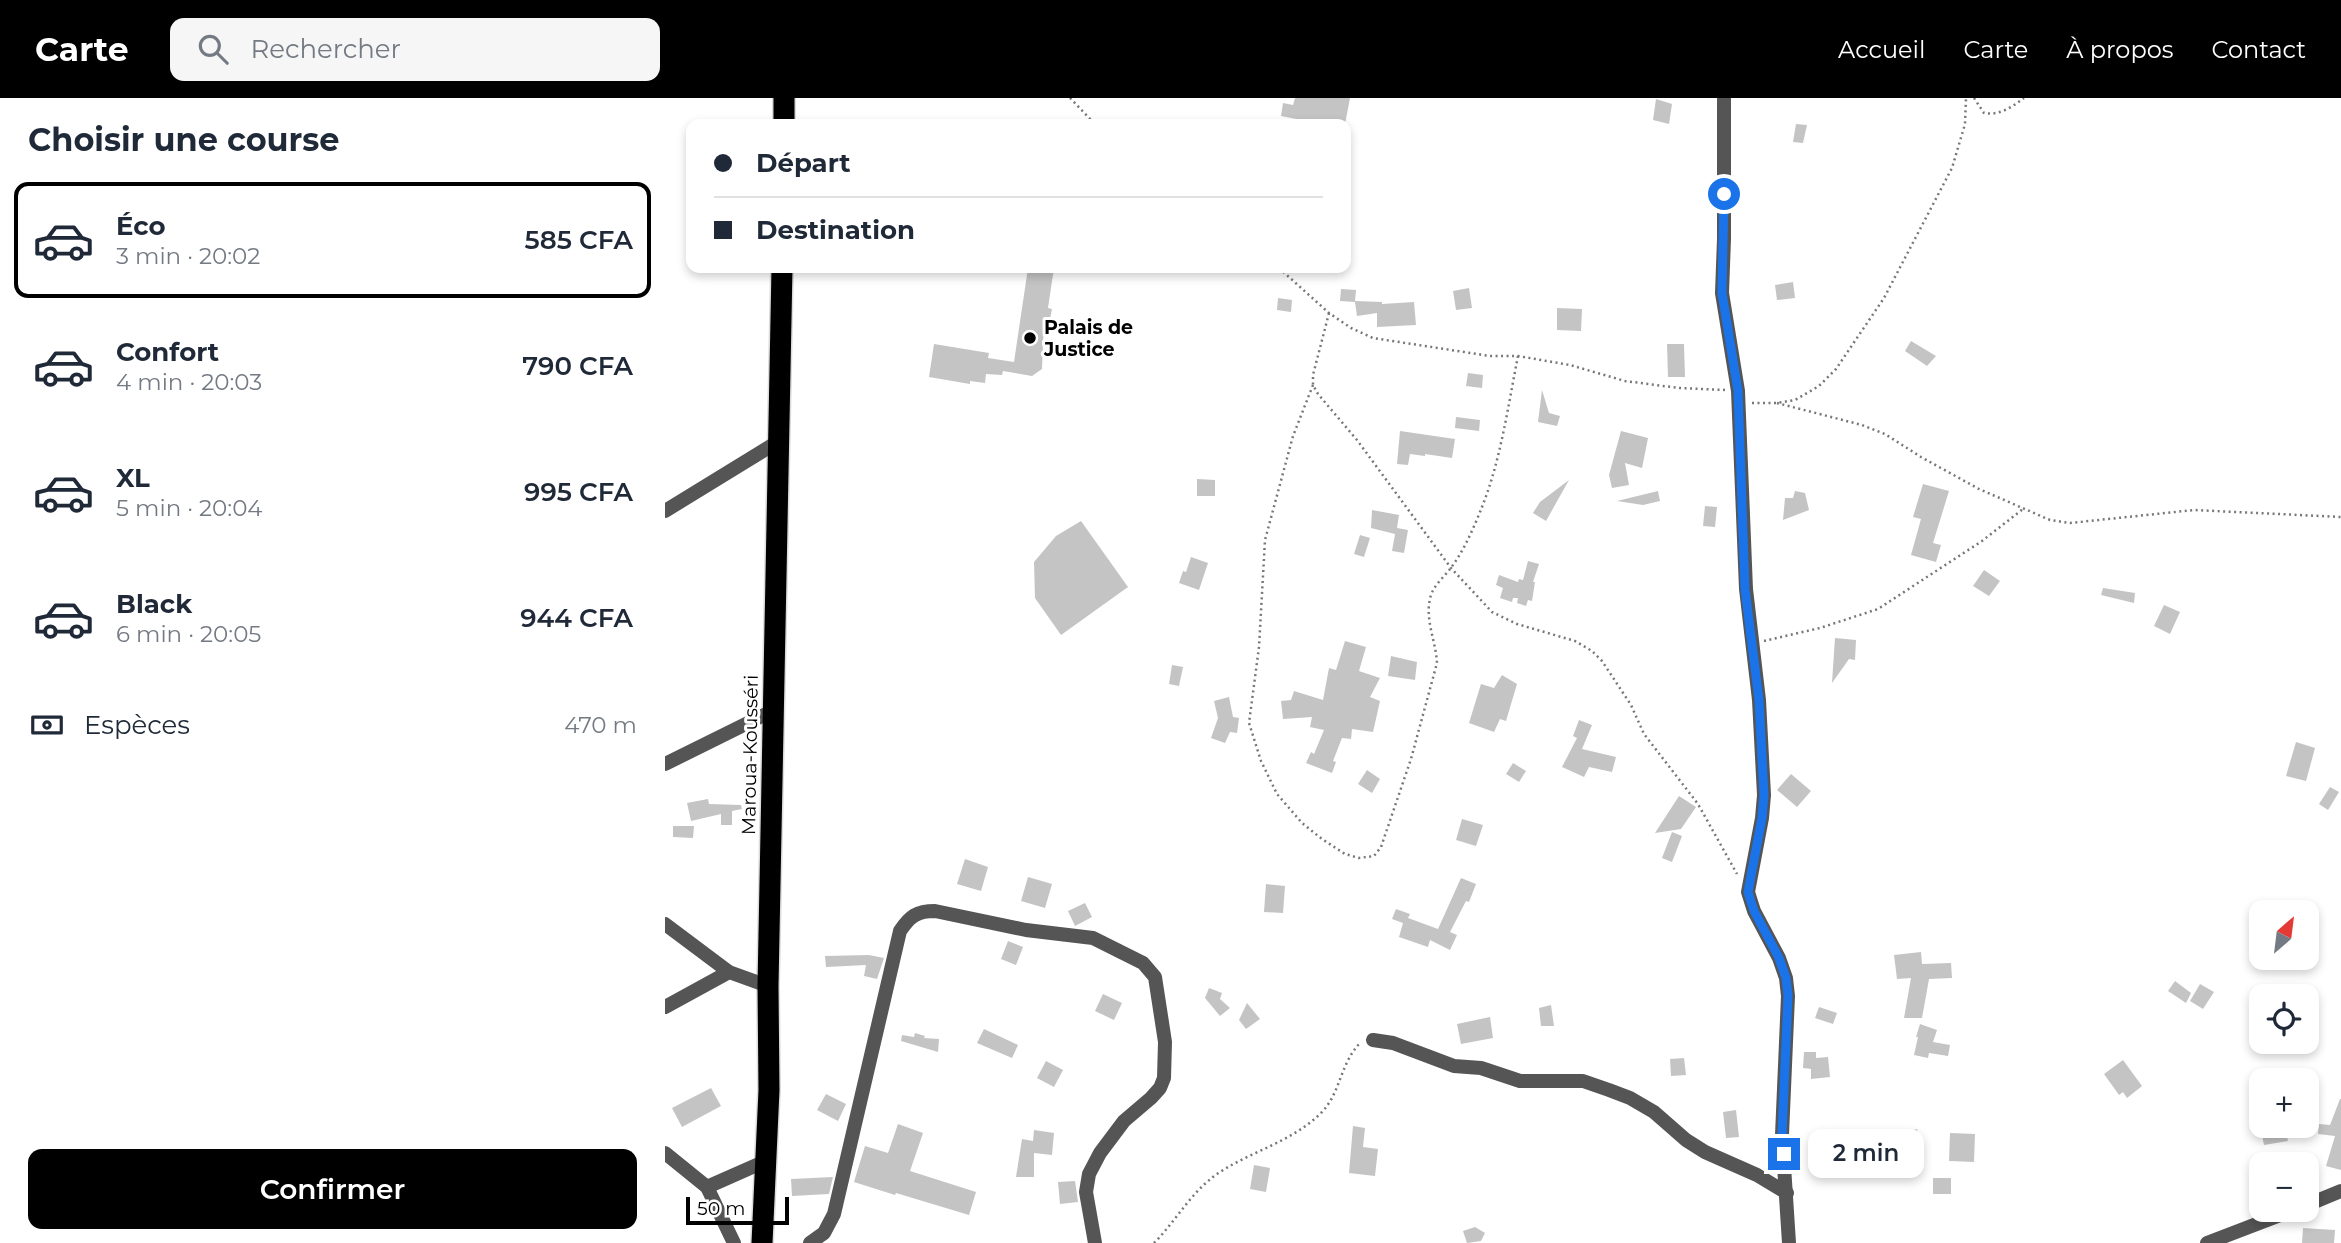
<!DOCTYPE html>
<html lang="fr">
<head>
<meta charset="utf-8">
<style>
	:root { --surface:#fff; --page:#f6f6f7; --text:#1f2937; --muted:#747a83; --line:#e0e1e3; --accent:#000 }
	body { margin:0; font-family:Montserrat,sans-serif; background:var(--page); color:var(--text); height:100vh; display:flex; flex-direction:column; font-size:26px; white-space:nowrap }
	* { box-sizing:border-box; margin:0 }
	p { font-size:23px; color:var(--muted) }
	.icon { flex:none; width:38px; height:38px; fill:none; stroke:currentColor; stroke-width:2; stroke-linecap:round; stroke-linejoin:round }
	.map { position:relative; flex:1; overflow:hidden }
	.drawer { display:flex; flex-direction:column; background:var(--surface); width:665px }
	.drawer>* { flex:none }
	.hud { position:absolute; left:21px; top:21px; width:665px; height:154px; border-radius:14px; box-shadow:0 4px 10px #0003; display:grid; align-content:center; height:154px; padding:0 28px; background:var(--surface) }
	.needle { width:46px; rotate:28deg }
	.tools { position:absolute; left:1584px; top:802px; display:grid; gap:14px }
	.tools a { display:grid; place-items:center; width:70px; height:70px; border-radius:14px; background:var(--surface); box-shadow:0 4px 10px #0003; font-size:35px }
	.scale { position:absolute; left:21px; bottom:18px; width:103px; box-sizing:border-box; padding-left:7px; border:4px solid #000; border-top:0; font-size:19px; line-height:24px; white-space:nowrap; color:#000; -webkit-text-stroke:5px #fff; paint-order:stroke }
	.end { position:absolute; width:32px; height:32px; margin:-16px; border:9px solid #1a73e8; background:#fff; box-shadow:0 0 0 4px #fff }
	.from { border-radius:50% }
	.bubble { position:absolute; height:49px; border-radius:14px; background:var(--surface); box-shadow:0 4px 10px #0003; font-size:23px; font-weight:600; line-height:49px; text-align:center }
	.hud b { display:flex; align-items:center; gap:24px; height:66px; font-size:26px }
	.hud b+b { border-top:2px solid var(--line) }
	.hud i { width:18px; height:18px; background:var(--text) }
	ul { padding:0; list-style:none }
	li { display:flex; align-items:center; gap:21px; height:116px; margin:0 14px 10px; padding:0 14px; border:4px solid transparent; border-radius:14px }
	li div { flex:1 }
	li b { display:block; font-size:26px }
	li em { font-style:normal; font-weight:600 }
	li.on { border-color:var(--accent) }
	li>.icon { width:63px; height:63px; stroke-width:1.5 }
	h2 { padding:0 28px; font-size:32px; line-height:84px }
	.pay { display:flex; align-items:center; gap:18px; height:77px; padding:0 28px; font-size:26px }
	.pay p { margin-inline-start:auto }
	.button { display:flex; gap:14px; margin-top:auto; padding:14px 28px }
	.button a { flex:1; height:80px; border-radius:14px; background:var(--accent); color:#fff; font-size:28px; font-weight:600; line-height:80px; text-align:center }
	header { display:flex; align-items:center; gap:42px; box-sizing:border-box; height:98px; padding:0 35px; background:var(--accent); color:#fff }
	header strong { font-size:33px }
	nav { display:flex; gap:38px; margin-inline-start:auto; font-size:24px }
	.search { width:490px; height:63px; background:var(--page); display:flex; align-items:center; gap:18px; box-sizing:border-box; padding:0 24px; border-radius:14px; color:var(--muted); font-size:26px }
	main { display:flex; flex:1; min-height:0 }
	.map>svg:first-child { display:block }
	.building { fill:#c4c4c4 }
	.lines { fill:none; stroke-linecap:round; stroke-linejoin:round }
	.highway-casing { stroke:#dbdbdb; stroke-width:24 }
	.path { stroke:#777; stroke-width:2.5; stroke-dasharray:2 3.5; stroke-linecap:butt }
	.street { stroke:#555; stroke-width:14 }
	.highway { stroke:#000; stroke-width:21 }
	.route { stroke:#1a73e8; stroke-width:9 }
	.poi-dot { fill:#000; stroke:#fff; stroke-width:2.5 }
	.labels { text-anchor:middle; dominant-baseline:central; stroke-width:6; stroke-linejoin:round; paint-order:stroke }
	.poi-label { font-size:19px; font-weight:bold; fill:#000; stroke:#fff; text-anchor:start }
	.street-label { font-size:19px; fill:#000; stroke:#fff }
</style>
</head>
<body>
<header>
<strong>Carte</strong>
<div class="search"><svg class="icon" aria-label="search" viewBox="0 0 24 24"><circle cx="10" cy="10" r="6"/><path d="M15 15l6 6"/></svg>Rechercher</div>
<nav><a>Accueil</a><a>Carte</a><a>À propos</a><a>Contact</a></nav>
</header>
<main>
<section class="drawer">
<h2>Choisir une course</h2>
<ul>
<li class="on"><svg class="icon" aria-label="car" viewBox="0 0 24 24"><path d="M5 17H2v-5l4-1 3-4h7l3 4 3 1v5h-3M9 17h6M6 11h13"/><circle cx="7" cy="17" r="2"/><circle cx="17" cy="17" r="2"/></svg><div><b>Éco</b><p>3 min · 20:02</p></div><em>585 CFA</em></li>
<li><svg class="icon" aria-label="car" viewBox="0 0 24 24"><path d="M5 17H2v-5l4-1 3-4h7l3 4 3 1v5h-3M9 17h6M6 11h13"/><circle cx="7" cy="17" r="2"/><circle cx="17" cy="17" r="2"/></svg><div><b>Confort</b><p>4 min · 20:03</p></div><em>790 CFA</em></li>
<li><svg class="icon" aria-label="car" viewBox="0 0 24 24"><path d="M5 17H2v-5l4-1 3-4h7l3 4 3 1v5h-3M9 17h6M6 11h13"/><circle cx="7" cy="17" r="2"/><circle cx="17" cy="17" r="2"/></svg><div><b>XL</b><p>5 min · 20:04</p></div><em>995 CFA</em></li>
<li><svg class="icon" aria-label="car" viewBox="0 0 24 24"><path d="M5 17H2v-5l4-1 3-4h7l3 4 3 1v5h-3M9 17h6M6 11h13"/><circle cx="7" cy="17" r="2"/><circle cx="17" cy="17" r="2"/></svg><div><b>Black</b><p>6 min · 20:05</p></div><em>944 CFA</em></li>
</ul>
<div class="pay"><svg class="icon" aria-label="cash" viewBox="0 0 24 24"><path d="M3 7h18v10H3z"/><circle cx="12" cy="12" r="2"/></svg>Espèces<p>470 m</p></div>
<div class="button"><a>Confirmer</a></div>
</section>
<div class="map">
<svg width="1676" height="1145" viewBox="0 0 1676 1145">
	<rect width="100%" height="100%" fill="#fff"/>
	<g class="building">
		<path d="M 630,0 L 685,0 L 680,26 L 657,26 L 616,18 L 618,5 L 628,7 Z"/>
		<path d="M 991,1 L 1007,6 L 1004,26 L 988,22 Z"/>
		<path d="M 1131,26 L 1142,27 L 1138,45 L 1128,44 Z"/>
		<path d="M 363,170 L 389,170 L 383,210 L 387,211 L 384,226 L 379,225 L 377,271 L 367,278 L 338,273 L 337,277 L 321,276 L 320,285 L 305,283 L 305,286 L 264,279 L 269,246 L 324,255 L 323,260 L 349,264 Z"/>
		<path d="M 1128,184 L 1130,200 L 1112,202 L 1110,187 Z"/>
		<path d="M 804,190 L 807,210 L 791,212 L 788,193 Z"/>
		<path d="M 676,191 L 691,192 L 690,203 L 717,204 L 717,206 L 749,204 L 751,227 L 712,229 L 712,215 L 692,218 L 690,204 L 675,203 Z"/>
		<path d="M 613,200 L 627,202 L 626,214 L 612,212 Z"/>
		<path d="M 892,210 L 917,211 L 916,233 L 892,232 Z"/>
		<path d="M 1246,243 L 1271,258 L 1262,268 L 1240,253 Z"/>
		<path d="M 1002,246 L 1019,246 L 1020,279 L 1003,279 Z"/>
		<path d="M 803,275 L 818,277 L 817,290 L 801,288 Z"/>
		<path d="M 877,292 L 884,315 L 895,318 L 892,328 L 873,324 Z"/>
		<path d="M 791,319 L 815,322 L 814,333 L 790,330 Z"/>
		<path d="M 735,333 L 790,341 L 787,360 L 760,356 L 760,358 L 745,356 L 743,367 L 732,366 Z"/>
		<path d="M 956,333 L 983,340 L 977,370 L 960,365 L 964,387 L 947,390 L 944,377 Z"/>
		<path d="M 532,381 L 550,382 L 550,398 L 532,398 Z"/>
		<path d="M 904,382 L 881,423 L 868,415 L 875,404 Z"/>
		<path d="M 1258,386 L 1284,393 L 1268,445 L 1276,447 L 1271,464 L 1246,457 L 1256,421 L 1248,419 Z"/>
		<path d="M 993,393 L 995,403 L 978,407 L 952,403 Z"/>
		<path d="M 1130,393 L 1140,395 L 1144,412 L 1118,422 L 1120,400 L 1128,400 Z"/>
		<path d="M 1040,408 L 1052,409 L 1050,429 L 1038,428 Z"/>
		<path d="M 707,412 L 734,417 L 732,430 L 743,432 L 739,455 L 727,453 L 730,436 L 706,430 Z"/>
		<path d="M 416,423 L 463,489 L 396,537 L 370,500 L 369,464 L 391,438 Z"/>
		<path d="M 695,437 L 705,440 L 699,459 L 689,456 Z"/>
		<path d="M 526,459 L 543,465 L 534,492 L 514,485 L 518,473 L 521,474 Z"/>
		<path d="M 863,463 L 874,466 L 868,484 L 870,484 L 867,503 L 863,502 L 861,508 L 852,505 L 853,500 L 848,500 L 847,504 L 835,500 L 838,490 L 831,487 L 834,477 L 853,484 L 854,481 L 858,482 Z"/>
		<path d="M 1319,472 L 1335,483 L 1324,498 L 1308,488 Z"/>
		<path d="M 1438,490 L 1470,495 L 1469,505 L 1436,497 Z"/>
		<path d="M 1499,507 L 1515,514 L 1505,536 L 1489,528 Z"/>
		<path d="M 1170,540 L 1191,542 L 1190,562 L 1184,561 L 1167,585 Z"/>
		<path d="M 680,543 L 701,549 L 694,573 L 715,580 L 705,599 L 715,603 L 708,634 L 687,631 L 686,641 L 677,640 L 668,663 L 671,664 L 667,675 L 641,665 L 646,654 L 649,656 L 659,632 L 645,629 L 647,619 L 618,621 L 616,603 L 626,602 L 629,593 L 658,602 L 664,570 L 671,572 Z"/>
		<path d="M 726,558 L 752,564 L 750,582 L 723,578 Z"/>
		<path d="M 507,567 L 518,569 L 514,588 L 504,586 Z"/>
		<path d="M 837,577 L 852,586 L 841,623 L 835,621 L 829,634 L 804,625 L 816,586 L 829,590 Z"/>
		<path d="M 564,599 L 568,619 L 574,620 L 572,635 L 565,634 L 560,645 L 546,640 L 553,620 L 549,603 Z"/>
		<path d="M 914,622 L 927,627 L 917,651 L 951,659 L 947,674 L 924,669 L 919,679 L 897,669 L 912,640 L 908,638 Z"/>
		<path d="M 1631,644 L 1650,650 L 1641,683 L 1621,678 Z"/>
		<path d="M 848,665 L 861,673 L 854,684 L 841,676 Z"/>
		<path d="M 702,672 L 715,681 L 707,695 L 693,686 Z"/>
		<path d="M 1126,676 L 1146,693 L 1132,709 L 1112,692 Z"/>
		<path d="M 1665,689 L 1674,694 L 1663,712 L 1654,706 Z"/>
		<path d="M 1014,698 L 1031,709 L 1016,731 L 990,735 Z"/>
		<path d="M 43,701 L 44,706 L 76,707 L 77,711 L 67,713 L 67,727 L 56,727 L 56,716 L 26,723 L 22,705 Z"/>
		<path d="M 797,721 L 818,727 L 811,748 L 791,742 Z"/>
		<path d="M 8,728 L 29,728 L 28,740 L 8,739 Z"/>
		<path d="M 1007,734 L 1017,738 L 1007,764 L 997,760 Z"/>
		<path d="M 300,761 L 323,769 L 316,793 L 292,786 Z"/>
		<path d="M 363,779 L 387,786 L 380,810 L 356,803 Z"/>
		<path d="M 796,780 L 811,786 L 804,804 L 801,803 L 785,834 L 792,837 L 785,852 L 765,842 L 763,849 L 734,839 L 738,825 L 727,821 L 731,811 L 745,816 L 743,820 L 773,831 Z"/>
		<path d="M 601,786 L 620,788 L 618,815 L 599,814 Z"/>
		<path d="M 420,805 L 427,819 L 410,828 L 403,813 Z"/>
		<path d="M 343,843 L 358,849 L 351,867 L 336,861 Z"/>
		<path d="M 1256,854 L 1257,866 L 1286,865 L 1287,880 L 1264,881 L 1257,920 L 1239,920 L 1246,880 L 1232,881 L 1229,857 Z"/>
		<path d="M 204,857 L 219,860 L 212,881 L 199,878 L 201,867 L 161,869 L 160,858 Z"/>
		<path d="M 1510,883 L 1526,895 L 1521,905 L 1503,893 Z"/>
		<path d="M 1535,886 L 1549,894 L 1538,911 L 1525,903 Z"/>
		<path d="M 544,890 L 557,895 L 555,901 L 565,910 L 555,918 L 540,900 Z"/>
		<path d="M 438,896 L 457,905 L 449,922 L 430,913 Z"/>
		<path d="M 582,905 L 595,921 L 581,931 L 574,922 Z"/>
		<path d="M 886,907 L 889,928 L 876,928 L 874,910 Z"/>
		<path d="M 1154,909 L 1172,915 L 1168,926 L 1150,920 Z"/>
		<path d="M 825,919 L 828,940 L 796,946 L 792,926 Z"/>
		<path d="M 1255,926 L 1272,932 L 1268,944 L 1285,947 L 1283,958 L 1264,955 L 1263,960 L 1249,957 L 1253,939 L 1251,939 Z"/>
		<path d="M 319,931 L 353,947 L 347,960 L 312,945 Z"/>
		<path d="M 250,935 L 260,938 L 259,940 L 274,941 L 273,954 L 236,943 L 237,937 L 249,939 Z"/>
		<path d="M 1139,954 L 1151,954 L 1151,960 L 1163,959 L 1165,979 L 1146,981 L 1146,971 L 1138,970 Z"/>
		<path d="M 1019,960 L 1021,977 L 1006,978 L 1005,961 Z"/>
		<path d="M 1458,962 L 1477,988 L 1462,1000 L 1458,994 L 1454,997 L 1439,976 Z"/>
		<path d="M 381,963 L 398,972 L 389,989 L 372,980 Z"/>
		<path d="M 46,990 L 56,1008 L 17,1029 L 7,1010 Z"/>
		<path d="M 161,996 L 181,1006 L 173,1023 L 152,1012 Z"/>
		<path d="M 1675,1001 L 1676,1001 L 1676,1072 L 1661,1068 L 1670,1038 L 1653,1036 L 1654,1026 L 1665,1027 Z"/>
		<path d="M 1071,1012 L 1074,1039 L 1061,1040 L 1058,1014 Z"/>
		<path d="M 233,1026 L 258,1035 L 245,1073 L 311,1094 L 304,1117 L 231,1095 L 230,1097 L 189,1084 L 200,1048 L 223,1055 Z"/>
		<path d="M 1595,1027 L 1620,1027 L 1623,1043 L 1599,1047 Z"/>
		<path d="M 688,1028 L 700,1030 L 698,1049 L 713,1051 L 710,1078 L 684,1075 Z"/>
		<path d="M 1252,1031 L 1256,1048 L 1253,1048 L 1257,1073 L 1243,1076 L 1238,1045 L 1228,1048 L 1225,1038 Z"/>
		<path d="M 369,1032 L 389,1035 L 387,1057 L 369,1055 L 369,1079 L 351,1079 L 357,1041 L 368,1043 Z"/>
		<path d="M 1285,1035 L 1310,1036 L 1309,1064 L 1284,1063 Z"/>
		<path d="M 589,1067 L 605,1070 L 601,1094 L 585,1091 Z"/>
		<path d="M 168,1079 L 164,1096 L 127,1098 L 126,1081 Z"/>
		<rect x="1268" y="1080" width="18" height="16"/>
		<path d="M 410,1083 L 413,1104 L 395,1106 L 393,1084 Z"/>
		<path d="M 810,1129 L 820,1135 L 816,1143 L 802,1145 L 798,1133 Z"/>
		<path d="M 1638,1130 L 1670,1132 L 1669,1145 L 1637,1145 Z"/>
	</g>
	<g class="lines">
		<defs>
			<g id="highway">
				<path d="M 119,26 L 119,0"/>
				<path d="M 97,1145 L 104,992 L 103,888 L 117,170"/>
			</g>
		</defs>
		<use href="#highway" class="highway-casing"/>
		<g class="path">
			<path d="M 405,0 L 430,26"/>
			<path d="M 1309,0 L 1319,15 C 1334,18 1347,9 1359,0"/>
			<path d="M 614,170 L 664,215 L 686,230 L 708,240 L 825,258 L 853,258 L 905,267 L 960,283 L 1014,290 L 1061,292"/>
			<path d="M 664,215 L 648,277 L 648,287 L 653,296 L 692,342 L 786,470 L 827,514 L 852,526 L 910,543 L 927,553 L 937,563 L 966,607 L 979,636 L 1033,706 L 1072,776"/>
			<path d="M 648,287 L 628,338 L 600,442 L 594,549 L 584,625 L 596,663 L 612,696 L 637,725 L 657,741 L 680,756 L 694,760 L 709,758 L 716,749 L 746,661 L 772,565 C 771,544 760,522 765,501 C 767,489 778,480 785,471 C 799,453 809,429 817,409 C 836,361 843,308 853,258"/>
			<path d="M 1087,305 L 1112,305 L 1130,302 L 1154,288 L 1171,271 L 1219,200 L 1287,70 L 1300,26 L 1301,0"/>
			<path d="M 1112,305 L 1197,327 L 1220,336 L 1256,359 L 1314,391 L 1385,422 L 1405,425 L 1529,412 L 1676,419"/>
			<path d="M 1099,543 L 1155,530 L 1213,511 L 1317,443 L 1358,411"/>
			<path d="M 489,1145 C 512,1122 527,1092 555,1074 C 589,1052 627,1044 657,1014 C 676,994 675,965 696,944"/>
		</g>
		<g class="street">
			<path d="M 1059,0 L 1059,141 L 1057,195 L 1073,293 L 1081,491 L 1094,602 L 1099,697 L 1097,720 L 1083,794 L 1089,813 L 1114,860 L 1121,880 L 1123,898 L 1117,1037 L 1124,1145"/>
			<path d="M 0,413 L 114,343"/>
			<path d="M 0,666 L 109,612"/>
			<path d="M 0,826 L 64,874"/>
			<path d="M 0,909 L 64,874 L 103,888"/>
			<path d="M 708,942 L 728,945 L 789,968 L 816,970 L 855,983 L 918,983 L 944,992 L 965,1000 L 989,1014 L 1021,1042 L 1040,1054 L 1092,1077 L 1122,1095"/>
			<path d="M 0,1055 L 42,1089 L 69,1145"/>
			<path d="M 42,1089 L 101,1063"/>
			<path d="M 1642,1107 L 1676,1093"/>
			<path d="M 145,1145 L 159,1135 L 169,1116 L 235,833 C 245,818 252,813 270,813 L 361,832 L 428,840 L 478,865 L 490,879 L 500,944 L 499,980 L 495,990 L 486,1000 L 459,1023 L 435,1055 L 424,1076 L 421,1094 L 430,1145"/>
			<path d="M 1542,1145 L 1631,1111"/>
		</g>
		<use href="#highway" class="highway"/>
	</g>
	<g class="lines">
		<path class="route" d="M 1059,96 L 1057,195 L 1073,293 L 1080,491 L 1094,602 L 1099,697 L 1097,720 L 1083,794 L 1089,813 L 1114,860 L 1121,880 L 1123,898 L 1117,1037 L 1119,1056"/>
	</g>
	<circle class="poi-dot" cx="365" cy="240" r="7"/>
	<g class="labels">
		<g class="poi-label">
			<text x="379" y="229">Palais de<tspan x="379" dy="22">Justice</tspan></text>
		</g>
		<g class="street-label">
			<text transform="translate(85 657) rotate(-89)">Maroua-Kousséri</text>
		</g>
	</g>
</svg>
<div class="tools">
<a><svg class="needle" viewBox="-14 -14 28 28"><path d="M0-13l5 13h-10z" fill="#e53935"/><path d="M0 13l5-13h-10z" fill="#747a83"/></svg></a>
<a><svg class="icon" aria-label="locate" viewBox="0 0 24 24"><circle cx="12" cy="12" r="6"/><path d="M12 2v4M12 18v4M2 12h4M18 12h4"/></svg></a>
<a>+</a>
<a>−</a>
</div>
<div class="scale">50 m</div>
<i class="end from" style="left:1059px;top:96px"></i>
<i class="end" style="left:1119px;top:1056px"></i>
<div class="bubble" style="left:1143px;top:1031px;width:116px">2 min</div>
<div class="hud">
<b><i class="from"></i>Départ</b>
<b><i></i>Destination</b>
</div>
</div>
</main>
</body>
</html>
